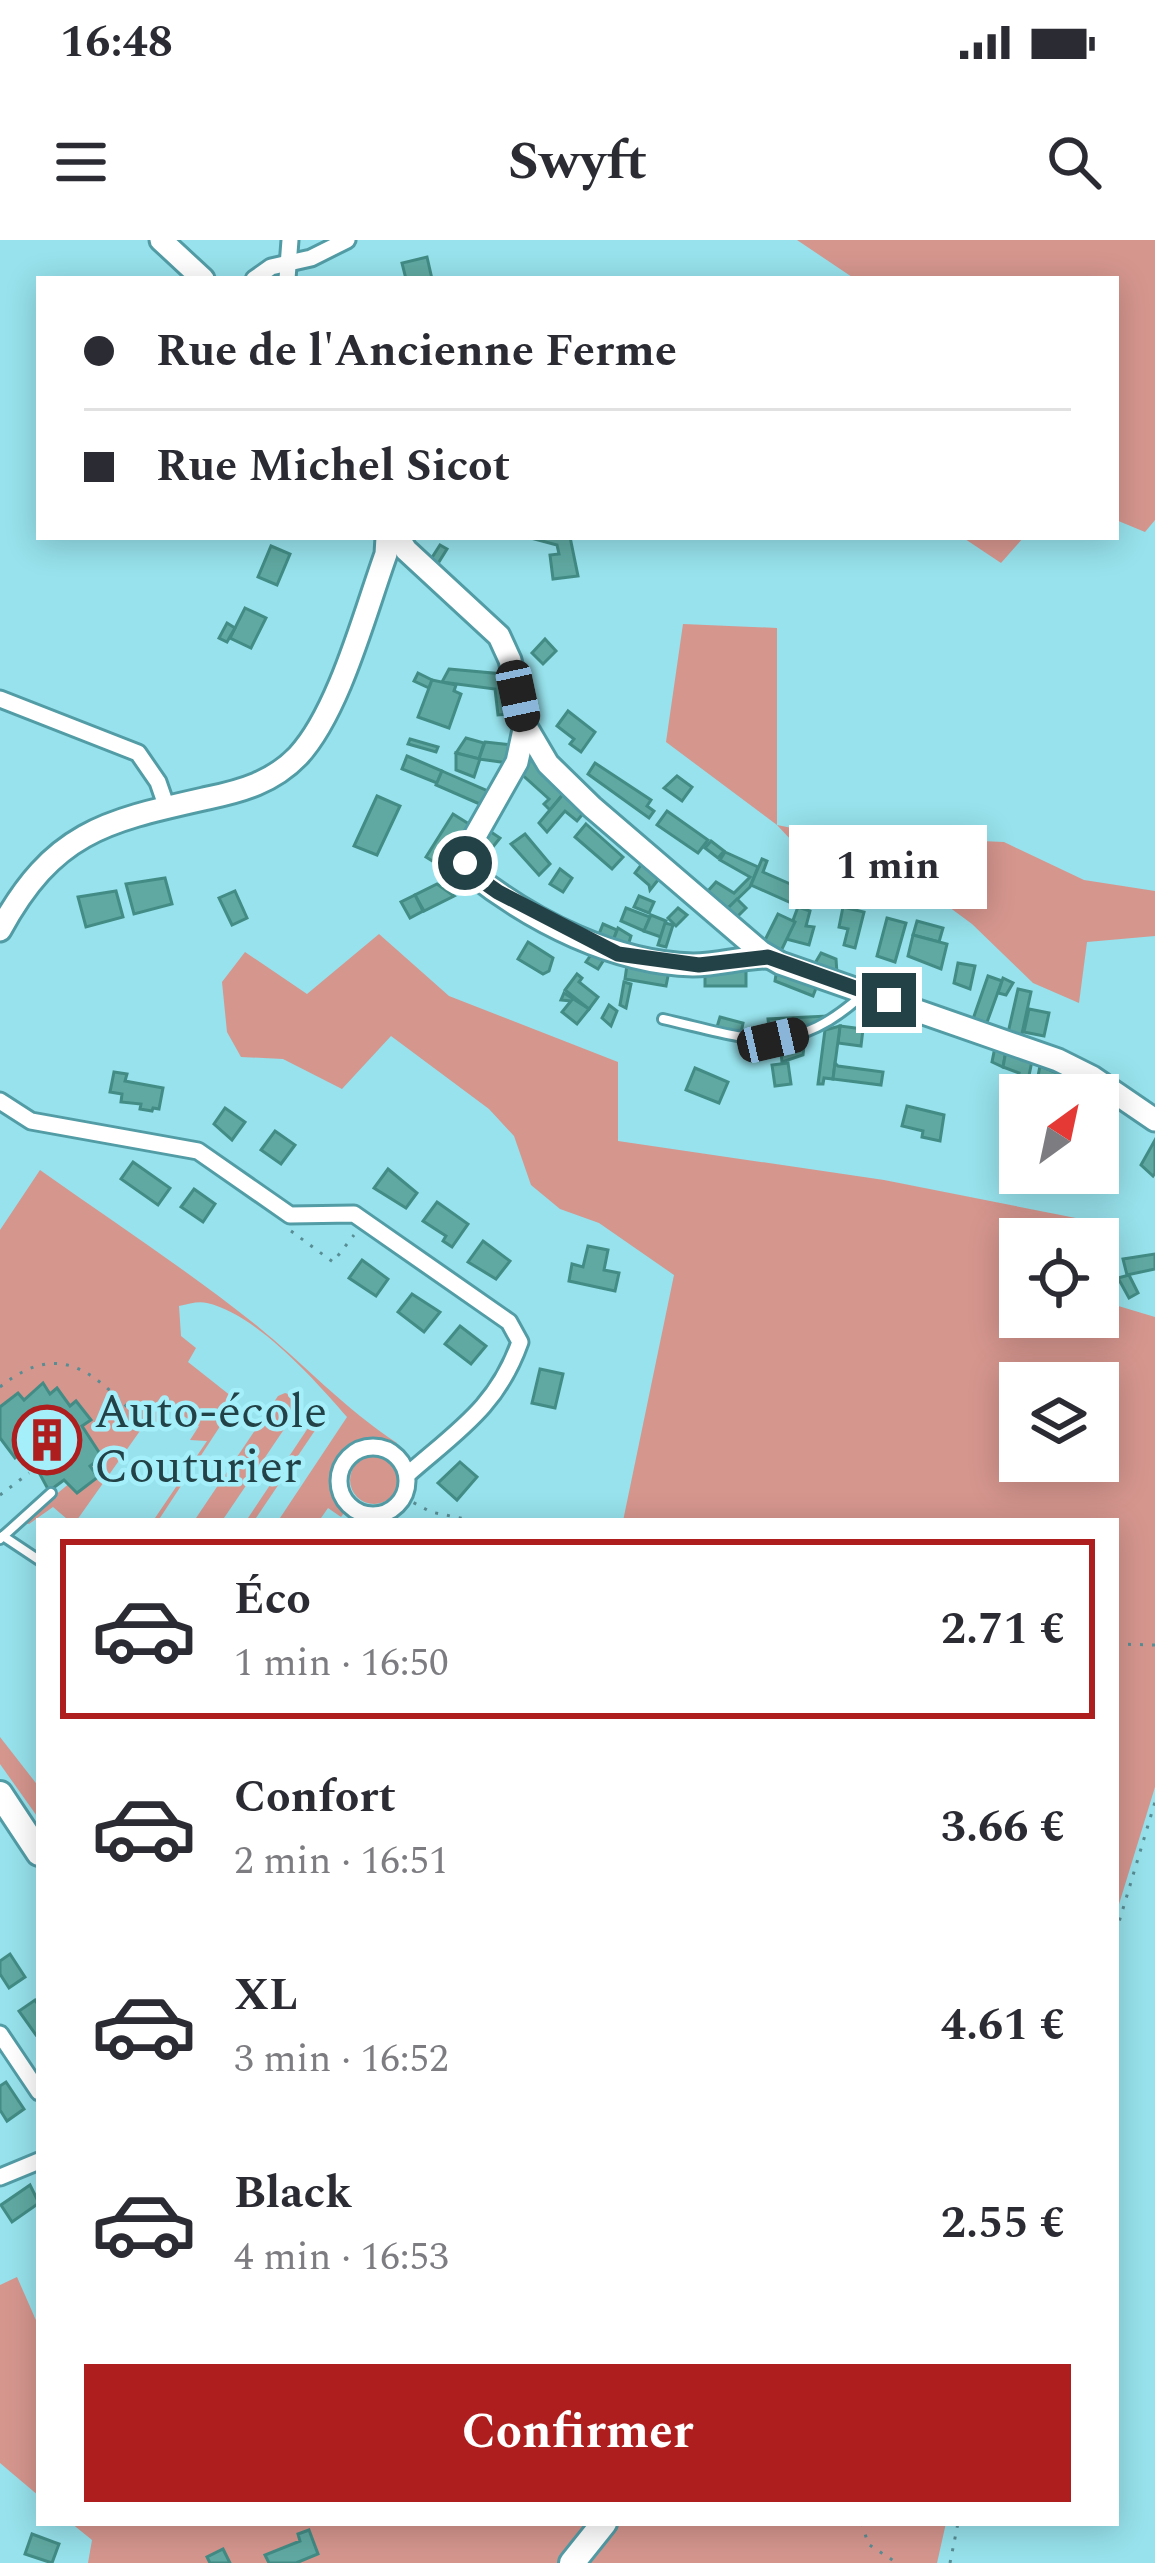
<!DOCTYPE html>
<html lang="fr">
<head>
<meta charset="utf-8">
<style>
	:root { --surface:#fff; --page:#f2f2f3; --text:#2b2b33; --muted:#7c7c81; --line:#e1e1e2; --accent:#af1e1e }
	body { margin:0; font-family:Spectral,serif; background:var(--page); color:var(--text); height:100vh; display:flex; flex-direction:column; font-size:45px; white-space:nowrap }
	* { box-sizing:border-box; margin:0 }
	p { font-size:39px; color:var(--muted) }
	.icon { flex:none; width:66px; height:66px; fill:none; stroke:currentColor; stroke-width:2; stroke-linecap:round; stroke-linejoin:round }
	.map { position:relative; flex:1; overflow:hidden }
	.panel { position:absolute; left:36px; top:1278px; width:1083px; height:1008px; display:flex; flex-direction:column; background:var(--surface); border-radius:0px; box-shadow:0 6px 30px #0003 }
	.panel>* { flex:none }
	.hud { position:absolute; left:36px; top:36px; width:1083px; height:264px; border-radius:0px; box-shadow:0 6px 30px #0003; display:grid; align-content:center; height:264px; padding:0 48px; background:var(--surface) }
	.needle { width:78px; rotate:33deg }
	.buttons { position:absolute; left:999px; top:834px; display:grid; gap:24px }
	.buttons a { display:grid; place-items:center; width:120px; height:120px; border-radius:0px; background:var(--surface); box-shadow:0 6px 30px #0003; font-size:60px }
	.end { position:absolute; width:54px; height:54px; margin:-27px; border:15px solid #234247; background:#fff; box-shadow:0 0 0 6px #fff }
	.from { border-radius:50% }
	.bubble { position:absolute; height:84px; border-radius:0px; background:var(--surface); box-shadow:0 6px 30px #0003; font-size:39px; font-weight:700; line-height:84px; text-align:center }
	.car { position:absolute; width:36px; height:72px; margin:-36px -18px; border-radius:15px; box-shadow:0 0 9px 3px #0007; background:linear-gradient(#222 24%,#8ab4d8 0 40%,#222 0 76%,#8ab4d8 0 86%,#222 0) }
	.hud b { display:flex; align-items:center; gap:42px; height:114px; font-size:45px }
	.hud b+b { border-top:3px solid var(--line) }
	.hud i { width:30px; height:30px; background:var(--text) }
	ul { padding:21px 0 0; list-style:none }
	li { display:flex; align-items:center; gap:36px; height:180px; margin:0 24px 18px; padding:0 24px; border:6px solid transparent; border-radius:0px }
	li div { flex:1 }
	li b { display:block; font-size:45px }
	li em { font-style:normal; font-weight:700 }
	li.current { border-color:var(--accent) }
	li>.icon { width:108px; height:108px; stroke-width:1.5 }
	.action { display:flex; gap:24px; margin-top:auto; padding:24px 48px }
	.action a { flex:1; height:138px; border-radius:0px; background:var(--accent); color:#fff; font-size:48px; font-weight:700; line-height:138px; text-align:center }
	.status { display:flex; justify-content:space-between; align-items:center; height:84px; padding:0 60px; background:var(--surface); direction:ltr }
	.status svg { height:33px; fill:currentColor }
	header { display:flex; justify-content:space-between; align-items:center; height:156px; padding:0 48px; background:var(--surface); font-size:54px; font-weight:700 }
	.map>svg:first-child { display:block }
	.green { fill:#d5968e; fill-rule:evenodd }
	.building { fill:#60a9a2; stroke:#428c85; stroke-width:3 }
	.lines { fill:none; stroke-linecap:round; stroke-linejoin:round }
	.lane-casing { stroke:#529ca6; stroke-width:14 }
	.street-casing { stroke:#529ca6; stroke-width:21 }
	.secondary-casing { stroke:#529ca6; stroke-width:27 }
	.primary-casing { stroke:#529ca6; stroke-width:30 }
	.path { stroke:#598d94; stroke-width:3; stroke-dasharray:3 9; stroke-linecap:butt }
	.lane { stroke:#fff; stroke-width:8 }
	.street { stroke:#fff; stroke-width:15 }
	.secondary { stroke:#fff; stroke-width:21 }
	.primary { stroke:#fff; stroke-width:24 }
	.route { stroke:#234247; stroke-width:15 }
	.labels { text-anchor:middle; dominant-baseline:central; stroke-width:9; stroke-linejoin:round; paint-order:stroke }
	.poi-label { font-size:48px; fill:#234247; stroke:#a4effa; text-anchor:start }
</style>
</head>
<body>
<div class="status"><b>16:48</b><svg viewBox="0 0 49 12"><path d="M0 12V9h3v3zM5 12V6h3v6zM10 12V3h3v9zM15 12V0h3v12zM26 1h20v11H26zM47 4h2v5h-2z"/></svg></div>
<header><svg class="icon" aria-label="menu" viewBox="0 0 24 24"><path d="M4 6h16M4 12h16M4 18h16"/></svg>Swyft<svg class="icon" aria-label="search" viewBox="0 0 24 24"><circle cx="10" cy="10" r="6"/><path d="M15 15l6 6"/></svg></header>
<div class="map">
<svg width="1155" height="2323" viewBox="0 0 1155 2323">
	<rect width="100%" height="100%" fill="#97e2ec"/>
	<g class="green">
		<path d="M 797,0 L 1155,0 L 1155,280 L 1145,292 L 1116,280 L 1116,39 L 855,39 Z"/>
		<path d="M 962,297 L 1024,297 L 1001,323 Z"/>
		<path d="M 683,384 L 777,388 L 777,585 L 822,594 L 1004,602 L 1084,640 L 1155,651 L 1155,696 L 1087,702 L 1079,763 L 1033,743 L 972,684 L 926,650 L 806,616 L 777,585 L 666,502 Z"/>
		<path d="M 379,694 L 449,756 L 618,822 L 618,901 L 884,940 L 1086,980 L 1107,1000 L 1115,1065 L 1155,1077 L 1155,1547 L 1116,1674 L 1116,1281 L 623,1281 L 674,1035 L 599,983 L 560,969 L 531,945 L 514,896 L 489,869 L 391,796 L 342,849 L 283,819 L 241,817 L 227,792 L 222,742 L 245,712 L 307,754 ZM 1020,999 L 1098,999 L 1098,1077 L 1020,1077 ZM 1020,1143 L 1098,1143 L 1098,1221 L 1020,1221 Z"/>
		<path d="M 40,930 C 112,981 187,1030 256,1085 C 304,1124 345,1169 397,1203 L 394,1207 C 382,1203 368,1198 356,1203 C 328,1216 327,1251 347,1269 L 341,1277 L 328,1268 L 319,1281 L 278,1281 L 347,1177 C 314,1139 256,1074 207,1063 C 198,1061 189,1064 179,1066 L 181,1096 L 196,1108 L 188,1122 L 231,1156 L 234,1165 L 158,1281 L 153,1281 L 207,1201 L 190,1200 L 199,1186 L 171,1168 L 158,1187 L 142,1188 L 77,1280 L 67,1279 L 53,1267 L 29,1284 L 23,1282 L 101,1217 L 82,1186 L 90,1180 L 77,1162 L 70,1166 L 57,1149 L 50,1154 L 42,1144 L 24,1160 L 18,1153 L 0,1167 L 0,990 Z"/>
		<path d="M 285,1153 L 295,1156 L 297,1170 L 222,1281 L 194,1281 L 278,1156 Z"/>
		<path d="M 316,1176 L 322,1180 L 254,1281 L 246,1281 Z"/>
		<circle cx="374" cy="1240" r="24"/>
		<path d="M 0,1497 L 39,1547 L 39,1579 L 0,1524 Z"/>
		<path d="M 17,2037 L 39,2087 L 39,2256 L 0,2223 L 0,2045 Z"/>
		<path d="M 71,2283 L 946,2283 L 937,2323 L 88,2323 L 92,2300 Z"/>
	</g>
	<g class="building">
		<path d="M 427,17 L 432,39 L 406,39 L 402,23 Z"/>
		<path d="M 570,297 L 578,336 L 553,339 L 550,315 L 559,314 L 557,305 L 527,297 Z"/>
		<path d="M 440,305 L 447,309 L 437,325 L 431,319 Z"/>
		<path d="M 271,306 L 290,314 L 277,345 L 258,337 Z"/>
		<path d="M 245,368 L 266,378 L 251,408 L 230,398 Z"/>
		<path d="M 227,383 L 235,388 L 227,402 L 219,398 Z"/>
		<path d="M 545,399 L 556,411 L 543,424 L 532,413 Z"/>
		<path d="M 449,429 L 503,434 L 511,474 L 498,475 L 495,449 L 442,442 Z"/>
		<path d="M 418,433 L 432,440 L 429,448 L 414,441 Z"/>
		<path d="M 432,440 L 456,445 L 454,451 L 461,454 L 449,488 L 418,477 Z"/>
		<path d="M 568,471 L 595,492 L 581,512 L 570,504 L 574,499 L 557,486 Z"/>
		<path d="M 466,498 L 484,503 L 479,519 L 456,513 Z"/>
		<path d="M 410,499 L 438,507 L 436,512 L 408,504 Z"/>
		<path d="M 485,502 L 513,505 L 508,523 L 479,519 Z"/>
		<path d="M 456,513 L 480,519 L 474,537 L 456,530 Z"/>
		<path d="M 407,516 L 442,531 L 437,543 L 402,529 Z"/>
		<path d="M 527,516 L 565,552 L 550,570 L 544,564 L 549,559 L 518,531 Z"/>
		<path d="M 595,523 L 651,560 L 647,566 L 654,571 L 649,578 L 588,534 Z"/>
		<path d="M 442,531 L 490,552 L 482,565 L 436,545 Z"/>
		<path d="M 677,536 L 692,547 L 682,561 L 664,548 Z"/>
		<path d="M 565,552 L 586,570 L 577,581 L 565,571 L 547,592 L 539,583 Z"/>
		<path d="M 377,556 L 400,566 L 377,615 L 354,606 Z"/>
		<path d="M 667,571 L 708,600 L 698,613 L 657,585 Z"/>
		<path d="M 453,574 L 469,584 L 442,627 L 426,617 Z"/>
		<path d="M 586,584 L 623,617 L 612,629 L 575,597 Z"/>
		<path d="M 488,590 L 500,598 L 484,618 L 473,610 Z"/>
		<path d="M 525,594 L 550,624 L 539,635 L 511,604 Z"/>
		<path d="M 711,601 L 724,611 L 718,618 L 705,608 Z"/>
		<path d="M 725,612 L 758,627 L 750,647 L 726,670 L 706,653 L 716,642 L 734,653 L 750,637 L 720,620 Z"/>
		<path d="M 762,619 L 767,621 L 763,632 L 804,650 L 798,666 L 751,645 Z"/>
		<path d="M 644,621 L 662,635 L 650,650 L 649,645 L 635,633 Z"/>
		<path d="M 560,629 L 572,638 L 563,652 L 550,644 Z"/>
		<path d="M 165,638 L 172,664 L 134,674 L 126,644 Z"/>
		<path d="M 437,644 L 454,656 L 424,671 L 415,655 Z"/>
		<path d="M 116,651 L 123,677 L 86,687 L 78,657 Z"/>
		<path d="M 235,651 L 247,678 L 232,685 L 219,658 Z"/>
		<path d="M 415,655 L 423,671 L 410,678 L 401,662 Z"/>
		<path d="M 639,656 L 654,662 L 649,673 L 634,667 Z"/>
		<path d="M 737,659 L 746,668 L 738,676 L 739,682 L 726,670 Z"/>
		<path d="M 798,667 L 810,671 L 806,686 L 814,687 L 809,705 L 786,699 Z"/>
		<path d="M 843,667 L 864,672 L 855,708 L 844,705 L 848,689 L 839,687 Z"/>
		<path d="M 626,668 L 650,677 L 644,691 L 621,681 Z"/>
		<path d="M 678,668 L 687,675 L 676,686 L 668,678 Z"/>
		<path d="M 778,674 L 795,682 L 780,713 L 764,702 Z"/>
		<path d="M 651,675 L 666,681 L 661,697 L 644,691 Z"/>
		<path d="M 887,678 L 906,683 L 895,722 L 877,716 Z"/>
		<path d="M 917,681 L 943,688 L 939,702 L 913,695 Z"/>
		<path d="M 665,683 L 673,685 L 666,707 L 658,705 Z"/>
		<path d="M 603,684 L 617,690 L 611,706 L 597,699 Z"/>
		<path d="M 618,688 L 631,696 L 627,709 L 611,706 Z"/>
		<path d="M 913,695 L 947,704 L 941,729 L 908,716 Z"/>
		<path d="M 528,702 L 553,718 L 549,731 L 543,734 L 518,719 Z"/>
		<path d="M 593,712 L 605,718 L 598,729 L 586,722 Z"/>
		<path d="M 821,713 L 836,719 L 837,733 L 814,725 Z"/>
		<path d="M 958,723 L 975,726 L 970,749 L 954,743 Z"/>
		<path d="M 627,725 L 669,731 L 666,746 L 625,739 Z"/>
		<path d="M 746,728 L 746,746 L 705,746 L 705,731 Z"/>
		<path d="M 777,728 L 818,743 L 813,756 L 775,741 Z"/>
		<path d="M 577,734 L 582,738 L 579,742 L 598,757 L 589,769 L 565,750 Z"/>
		<path d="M 988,736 L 1002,741 L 986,785 L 973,779 Z"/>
		<path d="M 1003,738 L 1013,743 L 1006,755 L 998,753 Z"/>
		<path d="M 624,742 L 631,744 L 626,768 L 620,765 Z"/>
		<path d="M 1018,749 L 1031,752 L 1021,798 L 1008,793 Z"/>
		<path d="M 564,753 L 589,769 L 577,784 L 562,772 L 571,761 L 561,760 Z"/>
		<path d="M 609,765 L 617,771 L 611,786 L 602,778 Z"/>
		<path d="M 1029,769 L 1049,773 L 1044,796 L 1024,792 Z"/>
		<path d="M 827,776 L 827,780 L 814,785 L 770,795 L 768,779 Z"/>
		<path d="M 720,777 L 743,783 L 741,793 L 717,787 Z"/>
		<path d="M 840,786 L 863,789 L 861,806 L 838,803 Z"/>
		<path d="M 840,786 L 833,839 L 824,838 L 823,844 L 818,844 L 825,790 Z"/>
		<path d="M 805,797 L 803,815 L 782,822 L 780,805 Z"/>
		<path d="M 995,807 L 1006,811 L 1003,827 L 992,822 Z"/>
		<path d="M 1006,811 L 1032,821 L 1025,855 L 1013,854 L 1019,833 L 1003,827 Z"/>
		<path d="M 788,823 L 791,844 L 775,846 L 772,825 Z"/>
		<path d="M 835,823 L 838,826 L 883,832 L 881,845 L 833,839 Z"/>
		<path d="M 1040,826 L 1085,844 L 1083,855 L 1067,855 L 1037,841 Z"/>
		<path d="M 695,828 L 728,842 L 719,863 L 686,850 Z"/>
		<path d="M 114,832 L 127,834 L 125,841 L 163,848 L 159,869 L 153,868 L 152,871 L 140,869 L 141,864 L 121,862 L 122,854 L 110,852 Z"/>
		<path d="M 907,866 L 944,875 L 940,901 L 922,897 L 923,891 L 902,886 Z"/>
		<path d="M 225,868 L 245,882 L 232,900 L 214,884 Z"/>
		<path d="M 275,891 L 295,905 L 281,924 L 261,910 Z"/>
		<path d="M 1155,900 L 1155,933 L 1153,936 L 1141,925 Z"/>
		<path d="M 133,922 L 170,948 L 158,965 L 121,939 Z"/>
		<path d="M 388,929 L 417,953 L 406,968 L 374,948 Z"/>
		<path d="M 194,949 L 215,964 L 203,982 L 181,967 Z"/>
		<path d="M 437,962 L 468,984 L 452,1007 L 443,1001 L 446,996 L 423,981 Z"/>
		<path d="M 483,1001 L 510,1021 L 496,1039 L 468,1022 Z"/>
		<path d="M 588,1006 L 608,1010 L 604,1030 L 619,1033 L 615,1051 L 569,1041 L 572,1024 L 583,1027 Z"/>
		<path d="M 1155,1014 L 1155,1029 L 1127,1035 L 1123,1019 Z"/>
		<path d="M 362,1020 L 388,1039 L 376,1056 L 349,1038 Z"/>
		<path d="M 1129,1035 L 1138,1053 L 1129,1058 L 1118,1038 Z"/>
		<path d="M 412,1054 L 440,1072 L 424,1092 L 398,1072 Z"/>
		<path d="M 460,1086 L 486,1106 L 471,1124 L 445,1104 Z"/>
		<path d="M 540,1129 L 563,1134 L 555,1168 L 532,1163 Z"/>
		<path d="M 43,1143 L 50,1154 L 57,1148 L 70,1166 L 76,1161 L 91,1180 L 82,1186 L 102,1217 L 90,1226 L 98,1237 L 77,1253 L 64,1240 L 49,1251 L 35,1225 L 30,1229 L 19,1215 L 15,1218 L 0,1198 L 0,1167 L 18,1153 L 24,1160 Z"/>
		<path d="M 460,1222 L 477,1237 L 457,1260 L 438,1243 Z"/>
		<path d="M 10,1714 L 25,1737 L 9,1748 L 0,1734 L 0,1721 Z"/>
		<path d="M 35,1760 L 39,1766 L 39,1793 L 36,1795 L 19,1771 Z"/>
		<path d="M 6,1842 L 24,1869 L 7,1881 L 0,1870 L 0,1846 Z"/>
		<path d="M 30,1945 L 39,1963 L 12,1982 L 1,1965 Z"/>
		<path d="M 309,2290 L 318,2314 L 296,2323 L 269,2323 L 265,2315 L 300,2301 L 298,2294 Z"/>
		<path d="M 32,2294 L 59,2304 L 52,2323 L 25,2314 Z"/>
		<path d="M 223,2309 L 230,2323 L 210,2323 L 207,2317 Z"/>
	</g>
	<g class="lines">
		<defs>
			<g id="lane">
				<path d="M 663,779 C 747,798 789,820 860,757"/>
				<path d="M 3,1296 L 39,1320"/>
				<path d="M 0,1299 L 51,1253"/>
			</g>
			<g id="street">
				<path d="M 254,39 L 271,27 L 311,18 L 347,0"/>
				<path d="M 287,39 L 290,0"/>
				<path d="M 0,459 L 138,513 L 158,542 L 167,568"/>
				<path d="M 0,861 L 31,881 L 198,911 L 290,975 L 354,974 L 509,1082 L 520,1102 C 497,1167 457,1191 407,1235"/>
				<circle cx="373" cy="1241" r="34"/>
				<path d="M 0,1794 L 39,1852"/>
				<path d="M 0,1937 L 39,1921"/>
			</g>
			<g id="secondary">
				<path d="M 161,0 L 203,39"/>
				<path d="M 398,297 L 406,310 L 499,396 L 510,420 L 525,485 L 548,524 L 592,567 L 761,712 L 780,723 L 1058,820 L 1092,837 L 1155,880"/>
				<path d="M 525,485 L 517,522 L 465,614 L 471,633 C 533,682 614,723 693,725 C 719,725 743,717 768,717"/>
				<path d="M 0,690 C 54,591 106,581 208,558 C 242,551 273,542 298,516 C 339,472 365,372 386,314 L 387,297"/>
			</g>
			<g id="primary">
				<path d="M 0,1554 L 39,1613"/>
				<path d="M 572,2323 L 604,2283"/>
			</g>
		</defs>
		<use href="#lane" class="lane-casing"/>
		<use href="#street" class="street-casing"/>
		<use href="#secondary" class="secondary-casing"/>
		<use href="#primary" class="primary-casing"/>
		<g class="path">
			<path d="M 291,991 L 333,1022 L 354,995"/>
			<path d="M 0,1147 C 64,1095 99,1139 144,1184 L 167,1187"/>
			<path d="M 0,1255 L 29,1233"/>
			<path d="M 403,1257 L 431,1272 L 475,1281"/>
			<path d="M 1116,1404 L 1155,1405"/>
			<path d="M 1116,1692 L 1155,1562"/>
			<path d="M 862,2283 L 868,2304 L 897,2323"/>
			<path d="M 950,2323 L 958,2283"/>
		</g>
		<use href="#lane" class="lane"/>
		<use href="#street" class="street"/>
		<use href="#secondary" class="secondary"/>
		<use href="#primary" class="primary"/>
	</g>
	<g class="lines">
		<path class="route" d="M 465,623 L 471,633 L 498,652 L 618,714 L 699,725 L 768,717 L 889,760"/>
	</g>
	<defs>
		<symbol id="building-ring" viewBox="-11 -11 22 22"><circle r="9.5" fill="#a4effa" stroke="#af1e1e" stroke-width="1.5"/><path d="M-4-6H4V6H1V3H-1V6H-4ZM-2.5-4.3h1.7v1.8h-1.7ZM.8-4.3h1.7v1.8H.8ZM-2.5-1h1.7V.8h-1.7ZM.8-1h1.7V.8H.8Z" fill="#af1e1e"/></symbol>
	</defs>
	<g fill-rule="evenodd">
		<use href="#building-ring" x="9" y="1162" width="76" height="76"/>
	</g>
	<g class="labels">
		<g class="poi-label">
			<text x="94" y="1172">Auto-école<tspan x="94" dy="55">Couturier</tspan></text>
		</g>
	</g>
</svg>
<div class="buttons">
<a><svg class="needle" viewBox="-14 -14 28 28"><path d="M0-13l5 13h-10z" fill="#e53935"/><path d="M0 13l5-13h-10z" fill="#7c7c81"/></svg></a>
<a><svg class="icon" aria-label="locate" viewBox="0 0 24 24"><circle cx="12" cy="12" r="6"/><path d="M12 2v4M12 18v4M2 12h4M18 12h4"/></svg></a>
<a><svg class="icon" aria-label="layers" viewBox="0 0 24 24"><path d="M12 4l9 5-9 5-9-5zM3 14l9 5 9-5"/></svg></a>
</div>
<i class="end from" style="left:465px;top:623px"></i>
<i class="end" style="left:889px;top:760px"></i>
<div class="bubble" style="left:789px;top:585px;width:198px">1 min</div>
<i class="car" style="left:518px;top:456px;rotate:168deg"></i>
<i class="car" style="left:773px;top:800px;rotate:77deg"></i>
<div class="hud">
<b><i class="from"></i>Rue de l'Ancienne Ferme</b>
<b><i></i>Rue Michel Sicot</b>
</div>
<section class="panel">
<ul>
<li class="current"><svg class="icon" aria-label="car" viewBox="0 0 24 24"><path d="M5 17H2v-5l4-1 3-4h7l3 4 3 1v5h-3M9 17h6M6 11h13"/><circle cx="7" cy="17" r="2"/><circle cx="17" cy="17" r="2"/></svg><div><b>Éco</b><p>1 min · 16:50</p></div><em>2.71 €</em></li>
<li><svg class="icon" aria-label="car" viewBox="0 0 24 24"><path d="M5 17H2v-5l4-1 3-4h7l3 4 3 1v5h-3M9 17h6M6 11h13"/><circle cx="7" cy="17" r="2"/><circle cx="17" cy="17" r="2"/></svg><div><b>Confort</b><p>2 min · 16:51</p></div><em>3.66 €</em></li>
<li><svg class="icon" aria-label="car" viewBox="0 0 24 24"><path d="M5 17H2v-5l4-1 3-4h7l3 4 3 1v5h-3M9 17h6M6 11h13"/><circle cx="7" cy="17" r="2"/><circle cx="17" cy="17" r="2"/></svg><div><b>XL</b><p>3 min · 16:52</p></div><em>4.61 €</em></li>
<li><svg class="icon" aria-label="car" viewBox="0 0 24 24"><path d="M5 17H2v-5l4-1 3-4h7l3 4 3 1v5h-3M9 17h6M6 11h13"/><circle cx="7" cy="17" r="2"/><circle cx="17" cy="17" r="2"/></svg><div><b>Black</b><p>4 min · 16:53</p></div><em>2.55 €</em></li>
</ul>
<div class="action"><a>Confirmer</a></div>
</section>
</div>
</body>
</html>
